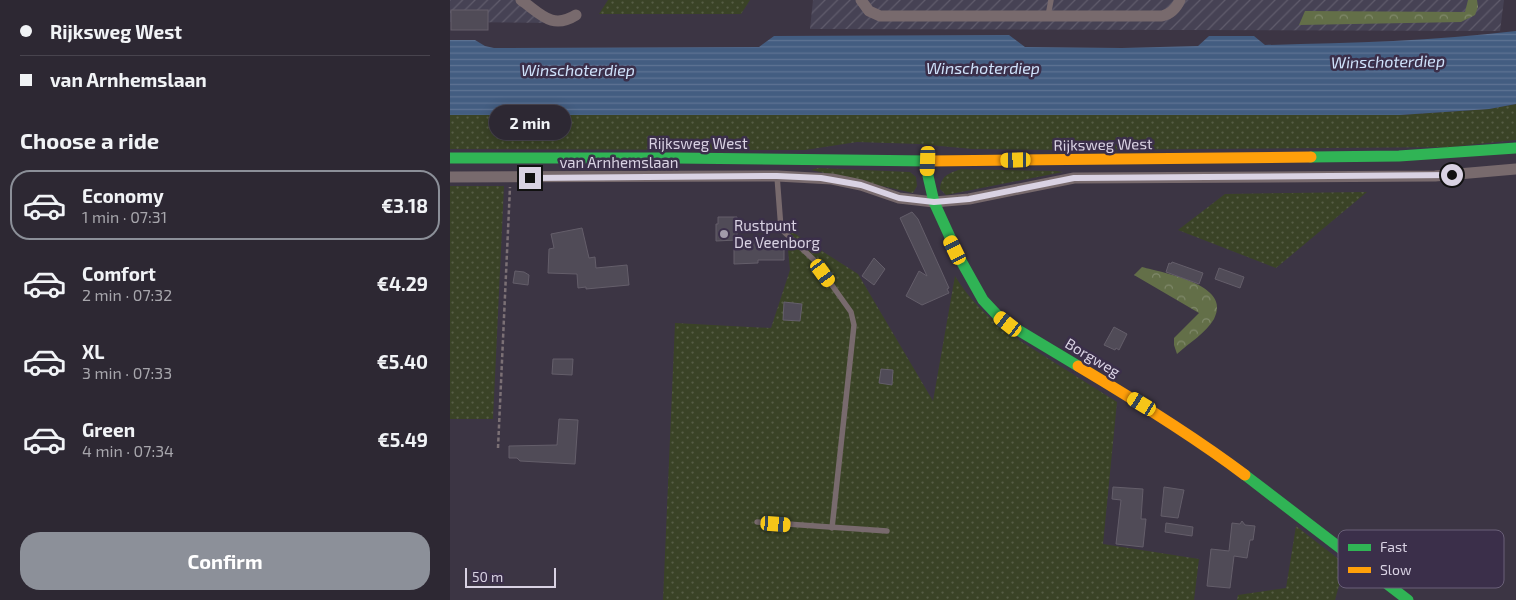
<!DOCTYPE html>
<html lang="en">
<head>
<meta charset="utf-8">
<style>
	:root { --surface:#2d2833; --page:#39343f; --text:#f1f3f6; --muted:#a7a6ac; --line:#48444e; --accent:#8c9099 }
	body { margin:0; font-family:"Exo 2",sans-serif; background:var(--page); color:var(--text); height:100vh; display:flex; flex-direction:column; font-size:19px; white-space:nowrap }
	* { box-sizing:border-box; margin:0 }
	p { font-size:16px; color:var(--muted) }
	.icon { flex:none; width:28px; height:28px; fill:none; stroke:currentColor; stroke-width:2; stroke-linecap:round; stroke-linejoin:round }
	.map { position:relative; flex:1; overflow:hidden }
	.side { display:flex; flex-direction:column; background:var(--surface); width:450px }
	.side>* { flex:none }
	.guide { display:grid; align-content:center; height:110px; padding:0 20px; background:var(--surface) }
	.scale { position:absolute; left:15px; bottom:12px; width:91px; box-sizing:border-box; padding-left:5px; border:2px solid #d9d2e3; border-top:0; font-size:14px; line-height:18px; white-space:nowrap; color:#d9d2e3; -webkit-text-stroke:4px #3b2f4a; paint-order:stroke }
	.end { position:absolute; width:22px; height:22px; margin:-11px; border:6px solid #d9d2e3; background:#111; box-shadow:0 0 0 2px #111 }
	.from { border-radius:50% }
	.bubble { position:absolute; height:35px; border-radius:18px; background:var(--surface); box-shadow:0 2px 12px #0003,0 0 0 1px var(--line); font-size:16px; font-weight:700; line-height:35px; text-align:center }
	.car { position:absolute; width:15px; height:30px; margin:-15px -8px; border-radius:6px; box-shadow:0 0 4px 1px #0007; background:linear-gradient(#f5c518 24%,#345 0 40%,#f5c518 0 76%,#345 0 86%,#f5c518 0) }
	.guide b { display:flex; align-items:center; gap:18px; height:48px; font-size:19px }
	.guide b+b { border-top:1px solid var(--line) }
	.guide i { width:12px; height:12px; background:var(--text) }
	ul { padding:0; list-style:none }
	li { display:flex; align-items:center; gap:15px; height:70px; margin:0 10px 8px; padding:0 10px; border:2px solid transparent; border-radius:20px }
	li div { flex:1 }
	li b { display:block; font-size:19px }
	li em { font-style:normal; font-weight:700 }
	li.active { border-color:var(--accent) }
	li>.icon { width:45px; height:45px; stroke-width:1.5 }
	h2 { padding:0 20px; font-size:22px; line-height:60px }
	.action { display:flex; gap:10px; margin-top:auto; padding:10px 20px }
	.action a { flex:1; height:58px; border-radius:20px; background:var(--accent); color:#fff; font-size:20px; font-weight:700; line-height:58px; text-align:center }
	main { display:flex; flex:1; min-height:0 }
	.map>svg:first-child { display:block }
	.industrial { fill:url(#industrial-furrows) }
	.grass { fill:url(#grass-dots) }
	.forest { fill:url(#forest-crowns) }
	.water { fill:url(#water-rules) }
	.building { fill:#504b57; stroke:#645e6a }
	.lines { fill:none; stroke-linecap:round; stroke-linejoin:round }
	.path { stroke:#7b7075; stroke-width:2.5; stroke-dasharray:4 2.5; stroke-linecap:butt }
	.lane { stroke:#786a6d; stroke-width:5.5 }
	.street { stroke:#786a6d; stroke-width:11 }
	.fast { stroke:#30b455; stroke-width:11 }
	.slow { stroke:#ff9f0a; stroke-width:11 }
	.route { stroke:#d9d2e3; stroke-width:6 }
	.poi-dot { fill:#a29bab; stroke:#3b2f4a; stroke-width:2 }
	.labels { text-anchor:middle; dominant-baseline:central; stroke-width:5; stroke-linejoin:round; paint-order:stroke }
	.street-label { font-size:15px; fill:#d9d2e3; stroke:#3b2f4a }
	.poi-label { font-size:15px; fill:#d9d2e3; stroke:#3b2f4a; text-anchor:start }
	.water-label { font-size:16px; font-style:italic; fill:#cfe2fb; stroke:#3b2f4a }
	.key { fill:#3b2f4a; stroke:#6a6078; stroke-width:1 }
	.key-label { font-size:14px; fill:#d9d2e3 }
</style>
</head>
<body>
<main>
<section class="side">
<div class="guide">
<b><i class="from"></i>Rijksweg West</b>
<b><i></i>van Arnhemslaan</b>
</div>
<h2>Choose a ride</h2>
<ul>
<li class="active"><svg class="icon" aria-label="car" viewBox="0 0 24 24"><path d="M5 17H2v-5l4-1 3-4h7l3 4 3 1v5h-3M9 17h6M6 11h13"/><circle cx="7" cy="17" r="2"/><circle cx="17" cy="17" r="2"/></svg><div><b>Economy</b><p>1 min · 07:31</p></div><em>€3.18</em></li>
<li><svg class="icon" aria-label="car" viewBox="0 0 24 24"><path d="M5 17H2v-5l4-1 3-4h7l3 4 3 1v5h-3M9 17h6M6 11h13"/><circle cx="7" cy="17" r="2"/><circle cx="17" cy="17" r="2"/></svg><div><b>Comfort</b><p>2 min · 07:32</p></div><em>€4.29</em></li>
<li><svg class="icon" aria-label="car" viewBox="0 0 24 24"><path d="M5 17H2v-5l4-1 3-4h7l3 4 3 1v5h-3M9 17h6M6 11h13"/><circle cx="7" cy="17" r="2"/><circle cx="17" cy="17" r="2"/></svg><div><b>XL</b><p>3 min · 07:33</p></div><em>€5.40</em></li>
<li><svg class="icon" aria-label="car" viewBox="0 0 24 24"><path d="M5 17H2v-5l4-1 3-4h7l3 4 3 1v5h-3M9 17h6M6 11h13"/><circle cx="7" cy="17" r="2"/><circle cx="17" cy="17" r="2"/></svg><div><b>Green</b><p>4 min · 07:34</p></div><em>€5.49</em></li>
</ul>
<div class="action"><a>Confirm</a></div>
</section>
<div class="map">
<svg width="1066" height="600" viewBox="0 0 1066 600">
	<defs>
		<pattern id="industrial-furrows" width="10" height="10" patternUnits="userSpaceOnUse" patternTransform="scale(1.25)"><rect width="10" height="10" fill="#464254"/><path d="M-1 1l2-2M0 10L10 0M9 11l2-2" fill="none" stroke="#605c6c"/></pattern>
		<pattern id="grass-dots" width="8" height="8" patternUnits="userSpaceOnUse" patternTransform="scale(1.25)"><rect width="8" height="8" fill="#3a4326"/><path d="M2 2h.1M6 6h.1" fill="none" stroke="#565d45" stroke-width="1.8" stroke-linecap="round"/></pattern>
		<pattern id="forest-crowns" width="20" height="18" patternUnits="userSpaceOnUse" patternTransform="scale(1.25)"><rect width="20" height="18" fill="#636f48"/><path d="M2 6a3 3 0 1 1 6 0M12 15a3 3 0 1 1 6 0" fill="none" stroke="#80896b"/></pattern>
		<pattern id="water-rules" width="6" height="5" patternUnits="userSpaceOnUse" patternTransform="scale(1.25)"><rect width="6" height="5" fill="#435d81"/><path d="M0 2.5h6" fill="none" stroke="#5e7393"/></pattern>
	</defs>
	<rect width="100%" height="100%" fill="#3c3544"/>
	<g class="industrial">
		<path d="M 0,0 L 69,0 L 102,23 L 0,22 Z"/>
		<path d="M 363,0 L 1054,0 L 1050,31 L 360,29 Z"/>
	</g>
	<g class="grass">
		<path d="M 158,0 L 300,0 L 291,14 L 149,14 Z"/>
		<path d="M 1066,104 L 1066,140 L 999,147 L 618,150 L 522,149 L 469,144 L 407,142 L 355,150 L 0,149 L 0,115 L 950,115 L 1039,109 Z"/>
		<path d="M 368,168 L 460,172 L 466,177 L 467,186 L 463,193 L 454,191 L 361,170 Z"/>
		<path d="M 511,169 L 607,171 L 613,172 L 496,195 L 490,189 C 491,175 500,173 511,169 Z"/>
		<path d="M 0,186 L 54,186 L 43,419 L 0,419 Z"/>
		<path d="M 917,192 L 826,268 L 728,230 L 775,194 Z"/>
		<path d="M 336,228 L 408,274 L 483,401 L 505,276 C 518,298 537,316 556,332 L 667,402 L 653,544 L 749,559 L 744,600 L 213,600 L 225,323 L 321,328 L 340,270 Z"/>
		<path d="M 846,526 L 895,564 L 885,600 L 787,600 L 788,595 L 836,588 Z"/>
	</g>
	<g class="forest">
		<path d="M 1018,0 L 1027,0 L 1028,7 L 1025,15 L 1011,22 L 849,25 L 855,11 L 1015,12 Z"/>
		<path d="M 692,267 C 713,273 783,284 764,319 C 756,333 739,343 727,354 L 724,345 L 724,338 L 749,313 L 684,275 Z"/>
	</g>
	<path class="water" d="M 1066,31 L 1066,104 L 1039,109 L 950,115 L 0,115 L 0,40 L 25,40 L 35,46 L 44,48 L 309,47 L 324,36 L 559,35 L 575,47 L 672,48 L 748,46 L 759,36 L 804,36 L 815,45 C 899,43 983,41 1066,31 Z"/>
	<g class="building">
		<rect x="1" y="10" width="37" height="20"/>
		<path d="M 462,212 L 468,219 L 499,288 L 497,289 L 499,293 L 472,305 L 456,296 L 469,271 L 477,276 L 450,218 Z"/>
		<path d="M 268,217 L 287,217 L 287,240 L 266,241 L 266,224 L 268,224 Z"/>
		<path d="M 132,228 L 139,258 L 145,257 L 146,268 L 177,265 L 179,285 L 136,289 L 136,287 L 128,288 L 127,274 L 98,273 L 99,249 L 104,248 L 101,234 Z"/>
		<path d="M 284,241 L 334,241 L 334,260 L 308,260 L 308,263 L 284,264 Z"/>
		<path d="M 424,258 L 435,269 L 424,285 L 412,276 Z"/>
		<path d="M 722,262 L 753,273 L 749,284 L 716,272 L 719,263 L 721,264 Z"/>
		<path d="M 769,268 L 794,277 L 790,288 L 765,279 Z"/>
		<path d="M 65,271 L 74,272 L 79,275 L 78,285 L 63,283 Z"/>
		<path d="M 334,302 L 352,304 L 350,321 L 333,320 Z"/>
		<path d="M 664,327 L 677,334 L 669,350 L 666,348 L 665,350 L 654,345 Z"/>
		<path d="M 103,359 L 123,359 L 122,375 L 102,374 Z"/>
		<path d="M 431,369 L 443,370 L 442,385 L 429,383 Z"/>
		<path d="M 109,419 L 128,420 L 125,464 L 70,461 L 67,458 L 59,458 L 59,446 L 107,445 Z"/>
		<path d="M 663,487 L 693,489 L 691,519 L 696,519 L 693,547 L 666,544 L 671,500 L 662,499 Z"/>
		<path d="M 714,487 L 734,490 L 728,518 L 711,516 Z"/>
		<path d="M 792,521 L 795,525 L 805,526 L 803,540 L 800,540 L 797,558 L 784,556 L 780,588 L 757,586 L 761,549 L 779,551 L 782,523 L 790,524 Z"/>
		<path d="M 716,523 L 743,527 L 742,536 L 715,532 Z"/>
	</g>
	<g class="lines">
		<path class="path" d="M 48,448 L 60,187"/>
		<g class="lane">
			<path d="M 598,16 L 601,0"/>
			<path d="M 327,176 L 331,229 L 364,260 L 401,312 L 404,325 L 382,528"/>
			<path d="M 307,522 L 437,531"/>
		</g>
		<g class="street">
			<path d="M 71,0 C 91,14 102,30 126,15"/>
			<path d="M 411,0 L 419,11 L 430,16 L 712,16 C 721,14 726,9 730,0"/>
			<path d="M 0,177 L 327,176 L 382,179 L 411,185 L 449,198 L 484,202 L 519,199 L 624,178 L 985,176 L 1066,169"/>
		</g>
		<g class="fast">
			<path d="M 861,157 L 949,156 L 1066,148"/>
			<path d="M 0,158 L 225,158 L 480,161"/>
			<path d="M 479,161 L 478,176 L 484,202 L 510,259 L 533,300 L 549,317 L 568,330 L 628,366"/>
			<path d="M 795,475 L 958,600"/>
		</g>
		<g class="slow">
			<path d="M 480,161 L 861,157"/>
			<path d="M 628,366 C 685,400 742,435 795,475"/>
		</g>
	</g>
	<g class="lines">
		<path class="route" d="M 80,178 L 327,176 L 371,178 L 411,185 L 449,198 L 484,202 L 519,199 L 624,178 L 1002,175"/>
	</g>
	<circle class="poi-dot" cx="274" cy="234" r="5"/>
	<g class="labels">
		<g class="street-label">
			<text x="248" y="143">Rijksweg West</text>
			<text transform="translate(653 144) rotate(-1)">Rijksweg West</text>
			<text x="169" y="162">van Arnhemslaan</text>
			<text transform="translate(643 357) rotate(31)">Borgweg</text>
		</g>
		<g class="poi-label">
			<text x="284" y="225">Rustpunt<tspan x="284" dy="17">De Veenborg</tspan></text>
		</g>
		<g class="water-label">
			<text transform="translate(938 61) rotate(-1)">Winschoterdiep</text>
			<text x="533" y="67">Winschoterdiep</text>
			<text x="128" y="69">Winschoterdiep</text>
		</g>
	</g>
	<rect x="888" y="530" width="166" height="58" rx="8" class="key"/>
	<rect x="898" y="544" width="23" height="7" fill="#30b455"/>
	<rect x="898" y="567" width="23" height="6" fill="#ff9f0a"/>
	<g class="key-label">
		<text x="930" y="552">Fast</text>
		<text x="930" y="575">Slow</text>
	</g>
</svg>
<div class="scale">50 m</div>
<i class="end from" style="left:1002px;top:175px"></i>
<i class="end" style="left:80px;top:178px"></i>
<div class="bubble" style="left:39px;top:105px;width:82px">2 min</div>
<i class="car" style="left:566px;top:160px;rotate:269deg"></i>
<i class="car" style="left:478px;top:161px;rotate:182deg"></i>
<i class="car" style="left:505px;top:250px;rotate:334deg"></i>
<i class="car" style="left:373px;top:273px;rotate:144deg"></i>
<i class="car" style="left:558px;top:324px;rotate:308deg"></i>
<i class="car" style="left:692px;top:404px;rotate:301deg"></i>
<i class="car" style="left:326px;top:524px;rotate:94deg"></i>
</div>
</main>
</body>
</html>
